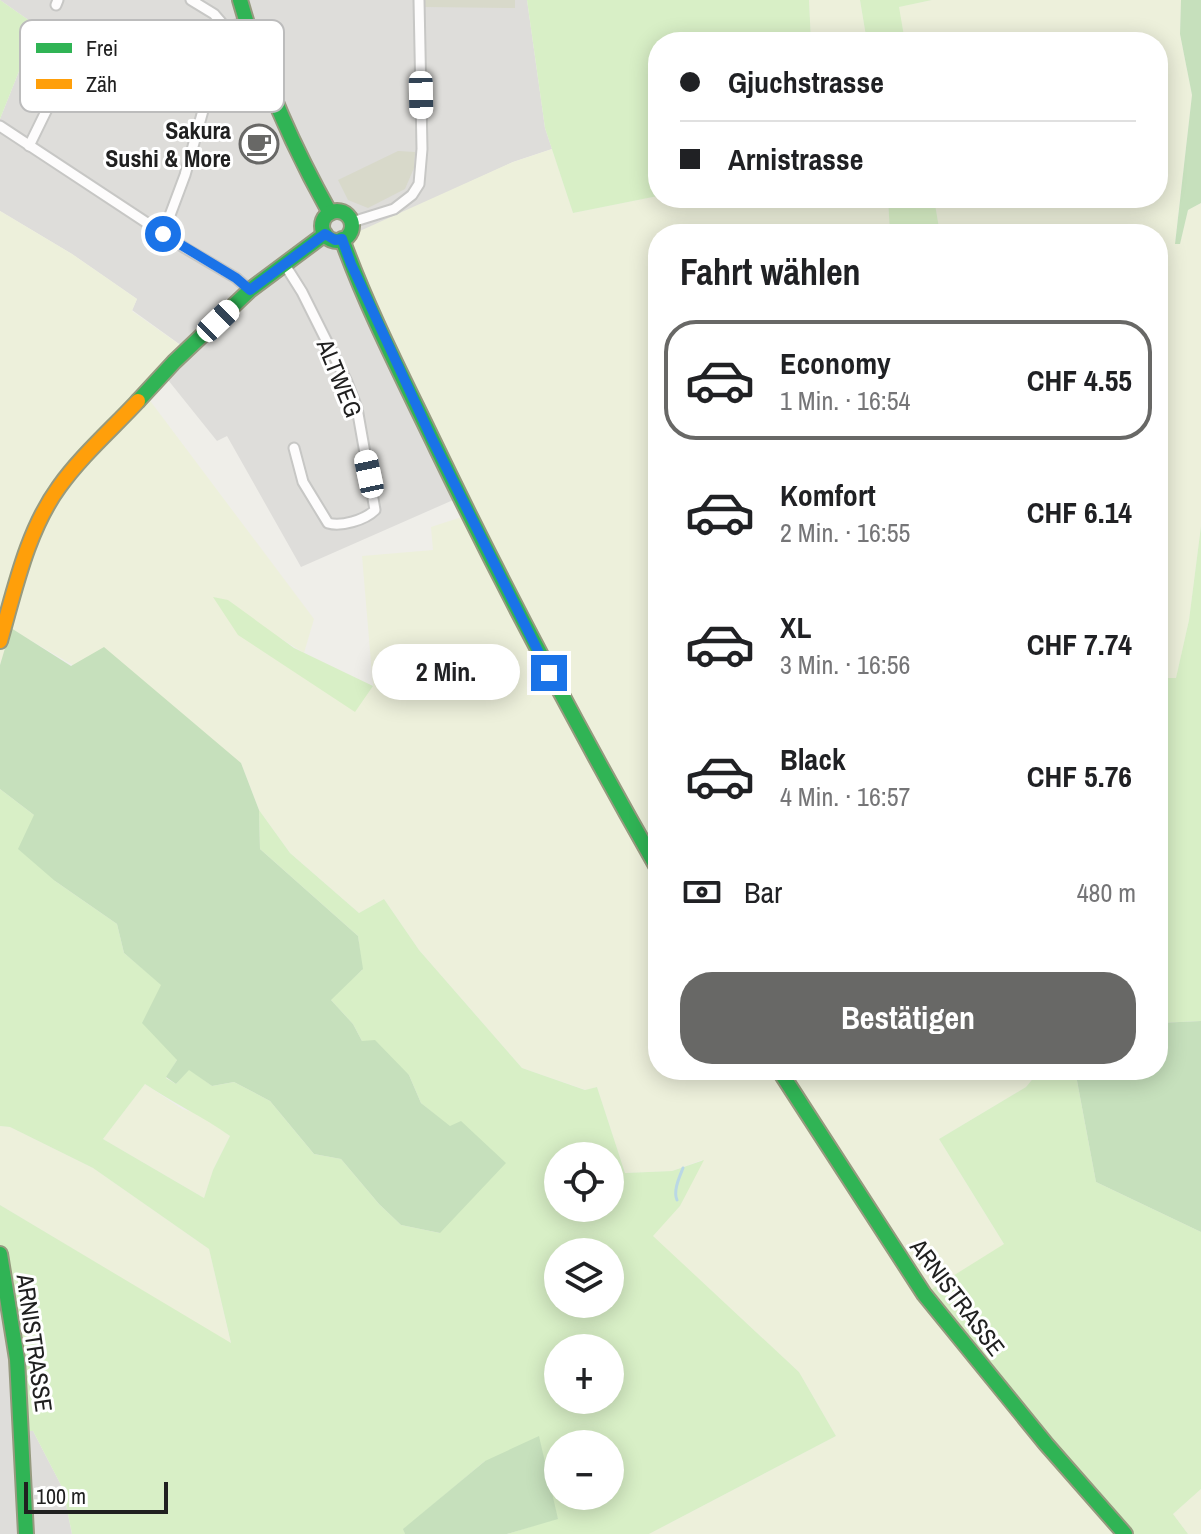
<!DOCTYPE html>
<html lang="de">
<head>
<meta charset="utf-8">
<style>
	:root { --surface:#fff; --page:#f2f2f2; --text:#202124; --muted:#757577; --line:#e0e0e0; --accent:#686866 }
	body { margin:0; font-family:"Archivo Narrow",sans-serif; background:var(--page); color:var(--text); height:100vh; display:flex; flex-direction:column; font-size:30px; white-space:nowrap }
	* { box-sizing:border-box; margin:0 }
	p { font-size:26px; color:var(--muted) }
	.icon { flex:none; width:44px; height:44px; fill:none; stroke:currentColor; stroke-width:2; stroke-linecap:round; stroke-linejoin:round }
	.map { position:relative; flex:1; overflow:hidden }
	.details { position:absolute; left:648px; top:224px; width:520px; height:856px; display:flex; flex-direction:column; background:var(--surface); border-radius:32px; box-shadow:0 4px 20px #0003 }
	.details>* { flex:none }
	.banner { position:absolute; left:648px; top:32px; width:520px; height:176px; border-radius:32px; box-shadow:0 4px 20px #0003; display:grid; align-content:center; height:176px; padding:0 32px; background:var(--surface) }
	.controls { position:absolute; left:544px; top:1142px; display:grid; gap:16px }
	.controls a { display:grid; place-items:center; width:80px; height:80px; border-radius:50%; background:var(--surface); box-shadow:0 4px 20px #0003; font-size:40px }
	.scale { position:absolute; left:24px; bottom:20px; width:144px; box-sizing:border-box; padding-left:8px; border:4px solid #202020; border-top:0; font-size:22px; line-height:28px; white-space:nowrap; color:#202020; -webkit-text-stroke:6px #fff; paint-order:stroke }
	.end { position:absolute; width:36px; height:36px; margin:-18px; border:10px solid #1a73e8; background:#fff; box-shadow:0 0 0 4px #fff }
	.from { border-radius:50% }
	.bubble { position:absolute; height:56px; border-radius:28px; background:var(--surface); box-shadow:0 4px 20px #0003; font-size:26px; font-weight:700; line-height:56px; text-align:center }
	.car { position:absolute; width:24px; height:48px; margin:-24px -12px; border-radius:10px; box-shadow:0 0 6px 2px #0007; background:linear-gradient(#fff 24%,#345 0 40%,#fff 0 76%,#345 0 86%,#fff 0) }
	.banner b { display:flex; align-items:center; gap:28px; height:76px; font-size:30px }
	.banner b+b { border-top:2px solid var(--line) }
	.banner i { width:20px; height:20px; background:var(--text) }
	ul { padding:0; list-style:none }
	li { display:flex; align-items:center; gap:24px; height:120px; margin:0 16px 12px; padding:0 16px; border:4px solid transparent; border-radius:32px }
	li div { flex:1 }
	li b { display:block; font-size:30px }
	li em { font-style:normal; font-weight:700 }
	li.selected { border-color:var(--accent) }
	li>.icon { width:72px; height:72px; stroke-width:1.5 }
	h2 { padding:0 32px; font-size:36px; line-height:96px }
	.pay { display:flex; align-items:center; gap:20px; height:88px; padding:0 32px; font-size:30px }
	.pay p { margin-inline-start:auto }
	.action { display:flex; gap:16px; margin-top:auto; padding:16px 32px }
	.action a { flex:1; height:92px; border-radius:32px; background:var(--accent); color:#fff; font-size:32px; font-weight:700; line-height:92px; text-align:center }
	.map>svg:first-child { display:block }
	.residential { fill:#deddda }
	.construction { fill:#d8d9ca }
	.farmland { fill:#edf0db }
	.grass { fill:#d8efc6; fill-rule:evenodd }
	.forest { fill:#c6e0bc }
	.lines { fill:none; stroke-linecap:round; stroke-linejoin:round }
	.stream { stroke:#bad8e5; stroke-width:3 }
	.street-casing { stroke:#c7c7c5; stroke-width:13 }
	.fast-casing { stroke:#969a7f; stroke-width:18 }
	.slow-casing { stroke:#969a7f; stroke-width:18 }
	.street { stroke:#fdfcfc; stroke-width:9 }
	.fast { stroke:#30b455; stroke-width:14 }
	.slow { stroke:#ff9f0a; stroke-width:14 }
	.route { stroke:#1a73e8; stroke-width:10 }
	.labels { text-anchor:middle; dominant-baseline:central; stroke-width:6; stroke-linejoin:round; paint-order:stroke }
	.poi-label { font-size:24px; font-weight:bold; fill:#202020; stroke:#fff; text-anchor:end }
	.street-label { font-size:24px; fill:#202020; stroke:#fff }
	.key { fill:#fff; stroke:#bcbcbc; stroke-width:2 }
	.key-label { font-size:22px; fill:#202020 }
</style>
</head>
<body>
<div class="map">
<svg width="1201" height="1534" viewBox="0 0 1201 1534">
	<rect width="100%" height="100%" fill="#efeee9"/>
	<g class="residential">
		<path d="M 0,0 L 527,0 L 545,128 L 552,149 L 513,162 L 343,240 L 460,497 L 301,567 L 227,436 L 217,441 L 160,370 L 167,356 L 182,346 L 132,310 L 137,299 L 72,254 L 0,211 L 0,119 L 37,26 Z"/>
		<path d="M 0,1306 L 16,1405 L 24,1431 L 33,1431 L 63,1489 L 72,1534 L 0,1534 Z"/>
	</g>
	<g class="construction">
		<path d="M 424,0 L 515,0 L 515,8 L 425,7 Z"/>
		<path d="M 398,151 L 415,152 L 414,168 L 405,189 L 368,208 L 348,200 L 338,180 Z"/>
	</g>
	<g class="farmland">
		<path d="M 809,0 L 860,0 L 867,42 L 811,42 Z"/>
		<path d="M 932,0 L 1181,0 L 1180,34 L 1192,95 L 1175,243 L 1180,243 L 1188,210 L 1201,203 L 1201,526 L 1189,620 L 1176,679 L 1158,678 L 1158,234 L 940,234 L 934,198 L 1158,198 L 1158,42 L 905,42 L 898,7 Z"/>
		<path d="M 552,149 L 573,213 L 658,196 L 888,198 L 890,234 L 658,234 L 658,1070 L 1040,1070 L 1026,1087 L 939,1139 L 1004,1244 L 1125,1534 L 649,1534 L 836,1436 L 799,1372 L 652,1236 L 680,1206 L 702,1160 L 672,1171 L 625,1173 L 597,1087 L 586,1090 L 522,1068 L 419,950 L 384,899 L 359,913 L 290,853 L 259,810 L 241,763 L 11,629 L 0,665 L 0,211 L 72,254 L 137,299 L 132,311 L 183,347 L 167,356 L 160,370 L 142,390 L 314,619 L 304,653 L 214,597 L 365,696 L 373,686 L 362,556 L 433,550 L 431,527 L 468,515 L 342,239 L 513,162 Z"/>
		<path d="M 145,1084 L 182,1109 L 199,1114 L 230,1136 L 213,1170 L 204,1198 L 103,1139 Z"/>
		<path d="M 0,1126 L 10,1127 L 93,1168 L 209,1249 L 231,1344 L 0,1205 Z"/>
		<path d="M 1201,1489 L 1201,1534 L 1188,1534 L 1173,1514 Z"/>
	</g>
	<g class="grass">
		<path d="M 0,0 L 37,26 L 0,119 Z"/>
		<path d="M 527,0 L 809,0 L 811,42 L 658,42 L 658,196 L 573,213 L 545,128 Z"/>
		<path d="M 860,0 L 932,0 L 899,7 L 905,42 L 867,42 Z"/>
		<path d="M 888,198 L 934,198 L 940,234 L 890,234 Z"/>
		<path d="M 1201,526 L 1201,1021 L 1158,1023 L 1158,678 L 1176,678 L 1189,620 Z"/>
		<path d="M 213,597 L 228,600 L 294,648 L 373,686 L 355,712 L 238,635 Z"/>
		<path d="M 0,789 L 34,815 L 55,881 L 117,924 L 124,953 L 162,985 L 177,1060 L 166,1078 L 176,1084 L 189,1069 L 212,1086 L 234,1082 L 270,1101 L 314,1154 L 341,1159 L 379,1204 L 401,1225 L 440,1233 L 450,1127 L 421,1103 L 409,1075 L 362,1041 L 353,1024 L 330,999 L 362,970 L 358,936 L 260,849 L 259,810 L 290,853 L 359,913 L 384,899 L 419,950 L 522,1068 L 585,1090 L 597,1087 L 625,1173 L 672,1171 L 704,1160 L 680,1206 L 653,1236 L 799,1372 L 836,1436 L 649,1534 L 507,1534 L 558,1518 L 485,1461 L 404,1529 L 405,1534 L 72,1534 L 63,1489 L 33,1431 L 24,1431 L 0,1254 L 0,1205 L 231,1343 L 209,1249 L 93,1168 L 10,1127 L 0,1126 ZM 145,1084 C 173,1103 202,1116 230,1136 L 213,1170 L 204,1198 L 103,1139 ZM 558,1156 L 610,1156 L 610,1208 L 558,1208 ZM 558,1252 L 610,1252 L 610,1304 L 558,1304 ZM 558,1348 L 610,1348 L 610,1400 L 558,1400 ZM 558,1444 L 610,1444 L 610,1496 L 558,1496 Z"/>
		<path d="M 1040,1070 L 1075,1070 L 1096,1182 L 1201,1232 L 1201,1489 L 1173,1514 L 1188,1534 L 1125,1534 L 924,1294 L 1004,1244 L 939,1139 L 1026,1087 Z"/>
	</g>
	<g class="forest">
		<path d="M 1181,0 L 1201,0 L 1201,203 L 1188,210 L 1180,244 L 1175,244 L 1192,95 L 1180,34 Z"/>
		<path d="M 11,628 L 71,666 L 104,647 L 241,763 L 259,810 L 260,849 L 358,936 L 363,969 L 331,1000 L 353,1024 L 362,1041 L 375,1040 L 409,1075 L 421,1103 L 450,1126 L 461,1121 L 506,1163 L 440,1233 L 401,1225 L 379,1204 L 341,1159 L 314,1154 L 270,1101 L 234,1082 L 212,1086 L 189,1070 L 176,1084 L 166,1077 L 177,1060 L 142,1023 L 161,985 L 124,953 L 117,924 L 55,881 L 18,849 L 34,815 L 0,789 L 0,665 Z"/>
		<path d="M 1201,1021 L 1201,1232 L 1096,1182 L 1075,1070 L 1158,1070 L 1158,1023 Z"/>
		<path d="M 539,1436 L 558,1519 L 507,1534 L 405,1534 L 403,1529 L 485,1461 Z"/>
	</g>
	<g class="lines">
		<path class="stream" d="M 677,1200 C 673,1191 679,1178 683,1168"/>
		<defs>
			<g id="street">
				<path d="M 191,0 L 214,14 L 226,28"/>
				<path d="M 56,5 L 58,0"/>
				<path d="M 0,126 L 185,248 L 236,278 L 250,290"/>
				<path d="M 29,146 L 76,50"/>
				<path d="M 352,222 L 394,209 L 412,195 L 419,184 L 422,149 L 419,0"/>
				<path d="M 163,234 L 185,175 L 226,28 L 246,22"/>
				<path d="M 285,265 L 302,292 L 347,382 L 357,408 L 375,510 C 365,520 341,527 328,523 L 303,482 L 294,448"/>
			</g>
			<g id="fast">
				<path d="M 240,0 C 261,75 292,145 330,213"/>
				<circle cx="337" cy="226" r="15"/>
				<path d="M 342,239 C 368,311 404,380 437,449 C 506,592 580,732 658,869"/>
				<path d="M 138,401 L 174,362 L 250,290 L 325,234"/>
				<path d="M 779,1070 L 924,1294 L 1046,1444 L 1125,1534"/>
				<path d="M 0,1254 L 17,1359 L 26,1534"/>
			</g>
			<path id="slow" d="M 0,641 C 15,589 27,531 59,487 C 81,456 112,429 138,401"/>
		</defs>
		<use href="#street" class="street-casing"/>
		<use href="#fast" class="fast-casing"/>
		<use href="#slow" class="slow-casing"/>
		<use href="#street" class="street"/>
		<use href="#fast" class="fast"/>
		<use href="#slow" class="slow"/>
	</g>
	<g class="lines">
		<path class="route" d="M 163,234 L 236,278 L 250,290 L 325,234 L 335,240 L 342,239 L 351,264 L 431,437 L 549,673"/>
	</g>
	<defs>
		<symbol id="cafe-ring" viewBox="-11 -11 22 22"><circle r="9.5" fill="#fff" stroke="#686866" stroke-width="1.5"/><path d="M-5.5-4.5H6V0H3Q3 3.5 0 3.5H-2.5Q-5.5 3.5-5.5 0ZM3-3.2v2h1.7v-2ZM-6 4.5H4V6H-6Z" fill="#686866"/></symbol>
	</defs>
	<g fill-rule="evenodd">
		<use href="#cafe-ring" x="237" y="122" width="44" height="44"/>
	</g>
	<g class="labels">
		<g class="poi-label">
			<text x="231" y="130">Sakura<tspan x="231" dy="28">Sushi &amp; More</tspan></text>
		</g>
		<g class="street-label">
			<text transform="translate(340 378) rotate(68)">ALTWEG</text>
			<text transform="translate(958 1297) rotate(53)">ARNISTRASSE</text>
			<text transform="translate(35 1343) rotate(82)">ARNISTRASSE</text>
		</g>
	</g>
	<rect x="20" y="20" width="264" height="92" rx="12" class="key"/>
	<rect x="36" y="43" width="36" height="10" fill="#30b455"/>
	<rect x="36" y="79" width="36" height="10" fill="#ff9f0a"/>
	<g class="key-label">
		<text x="86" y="56">Frei</text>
		<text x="86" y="92">Zäh</text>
	</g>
</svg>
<div class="controls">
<a><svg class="icon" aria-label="locate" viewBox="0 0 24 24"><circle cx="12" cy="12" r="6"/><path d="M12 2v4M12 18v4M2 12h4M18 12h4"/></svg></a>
<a><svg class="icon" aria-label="layers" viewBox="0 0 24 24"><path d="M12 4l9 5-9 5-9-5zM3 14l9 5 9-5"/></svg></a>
<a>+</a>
<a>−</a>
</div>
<div class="scale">100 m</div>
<i class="end from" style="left:163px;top:234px"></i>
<i class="end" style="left:549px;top:673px"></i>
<div class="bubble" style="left:372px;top:644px;width:148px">2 Min.</div>
<i class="car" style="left:421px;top:95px;rotate:179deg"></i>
<i class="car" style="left:218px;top:321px;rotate:46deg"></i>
<i class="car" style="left:369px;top:474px;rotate:348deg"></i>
<div class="banner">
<b><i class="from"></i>Gjuchstrasse</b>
<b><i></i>Arnistrasse</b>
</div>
<section class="details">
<h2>Fahrt wählen</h2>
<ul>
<li class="selected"><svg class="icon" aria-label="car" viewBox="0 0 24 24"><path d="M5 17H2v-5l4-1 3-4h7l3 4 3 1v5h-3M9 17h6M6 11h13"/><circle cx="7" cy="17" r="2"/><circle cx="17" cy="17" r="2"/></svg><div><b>Economy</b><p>1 Min. · 16:54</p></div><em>CHF 4.55</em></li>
<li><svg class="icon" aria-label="car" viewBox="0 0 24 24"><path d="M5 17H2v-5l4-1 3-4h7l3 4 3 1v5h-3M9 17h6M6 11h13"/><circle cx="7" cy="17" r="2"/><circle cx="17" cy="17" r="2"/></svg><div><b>Komfort</b><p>2 Min. · 16:55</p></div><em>CHF 6.14</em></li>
<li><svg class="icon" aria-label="car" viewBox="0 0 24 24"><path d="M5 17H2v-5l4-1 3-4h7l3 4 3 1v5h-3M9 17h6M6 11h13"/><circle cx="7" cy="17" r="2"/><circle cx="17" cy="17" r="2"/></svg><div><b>XL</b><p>3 Min. · 16:56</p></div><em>CHF 7.74</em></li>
<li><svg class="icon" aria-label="car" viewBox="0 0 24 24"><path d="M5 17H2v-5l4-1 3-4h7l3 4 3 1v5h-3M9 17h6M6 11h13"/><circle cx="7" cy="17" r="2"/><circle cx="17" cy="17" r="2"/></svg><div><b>Black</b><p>4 Min. · 16:57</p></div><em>CHF 5.76</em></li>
</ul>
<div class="pay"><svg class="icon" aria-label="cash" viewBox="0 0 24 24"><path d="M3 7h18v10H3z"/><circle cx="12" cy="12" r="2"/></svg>Bar<p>480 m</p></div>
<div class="action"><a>Bestätigen</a></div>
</section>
</div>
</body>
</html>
